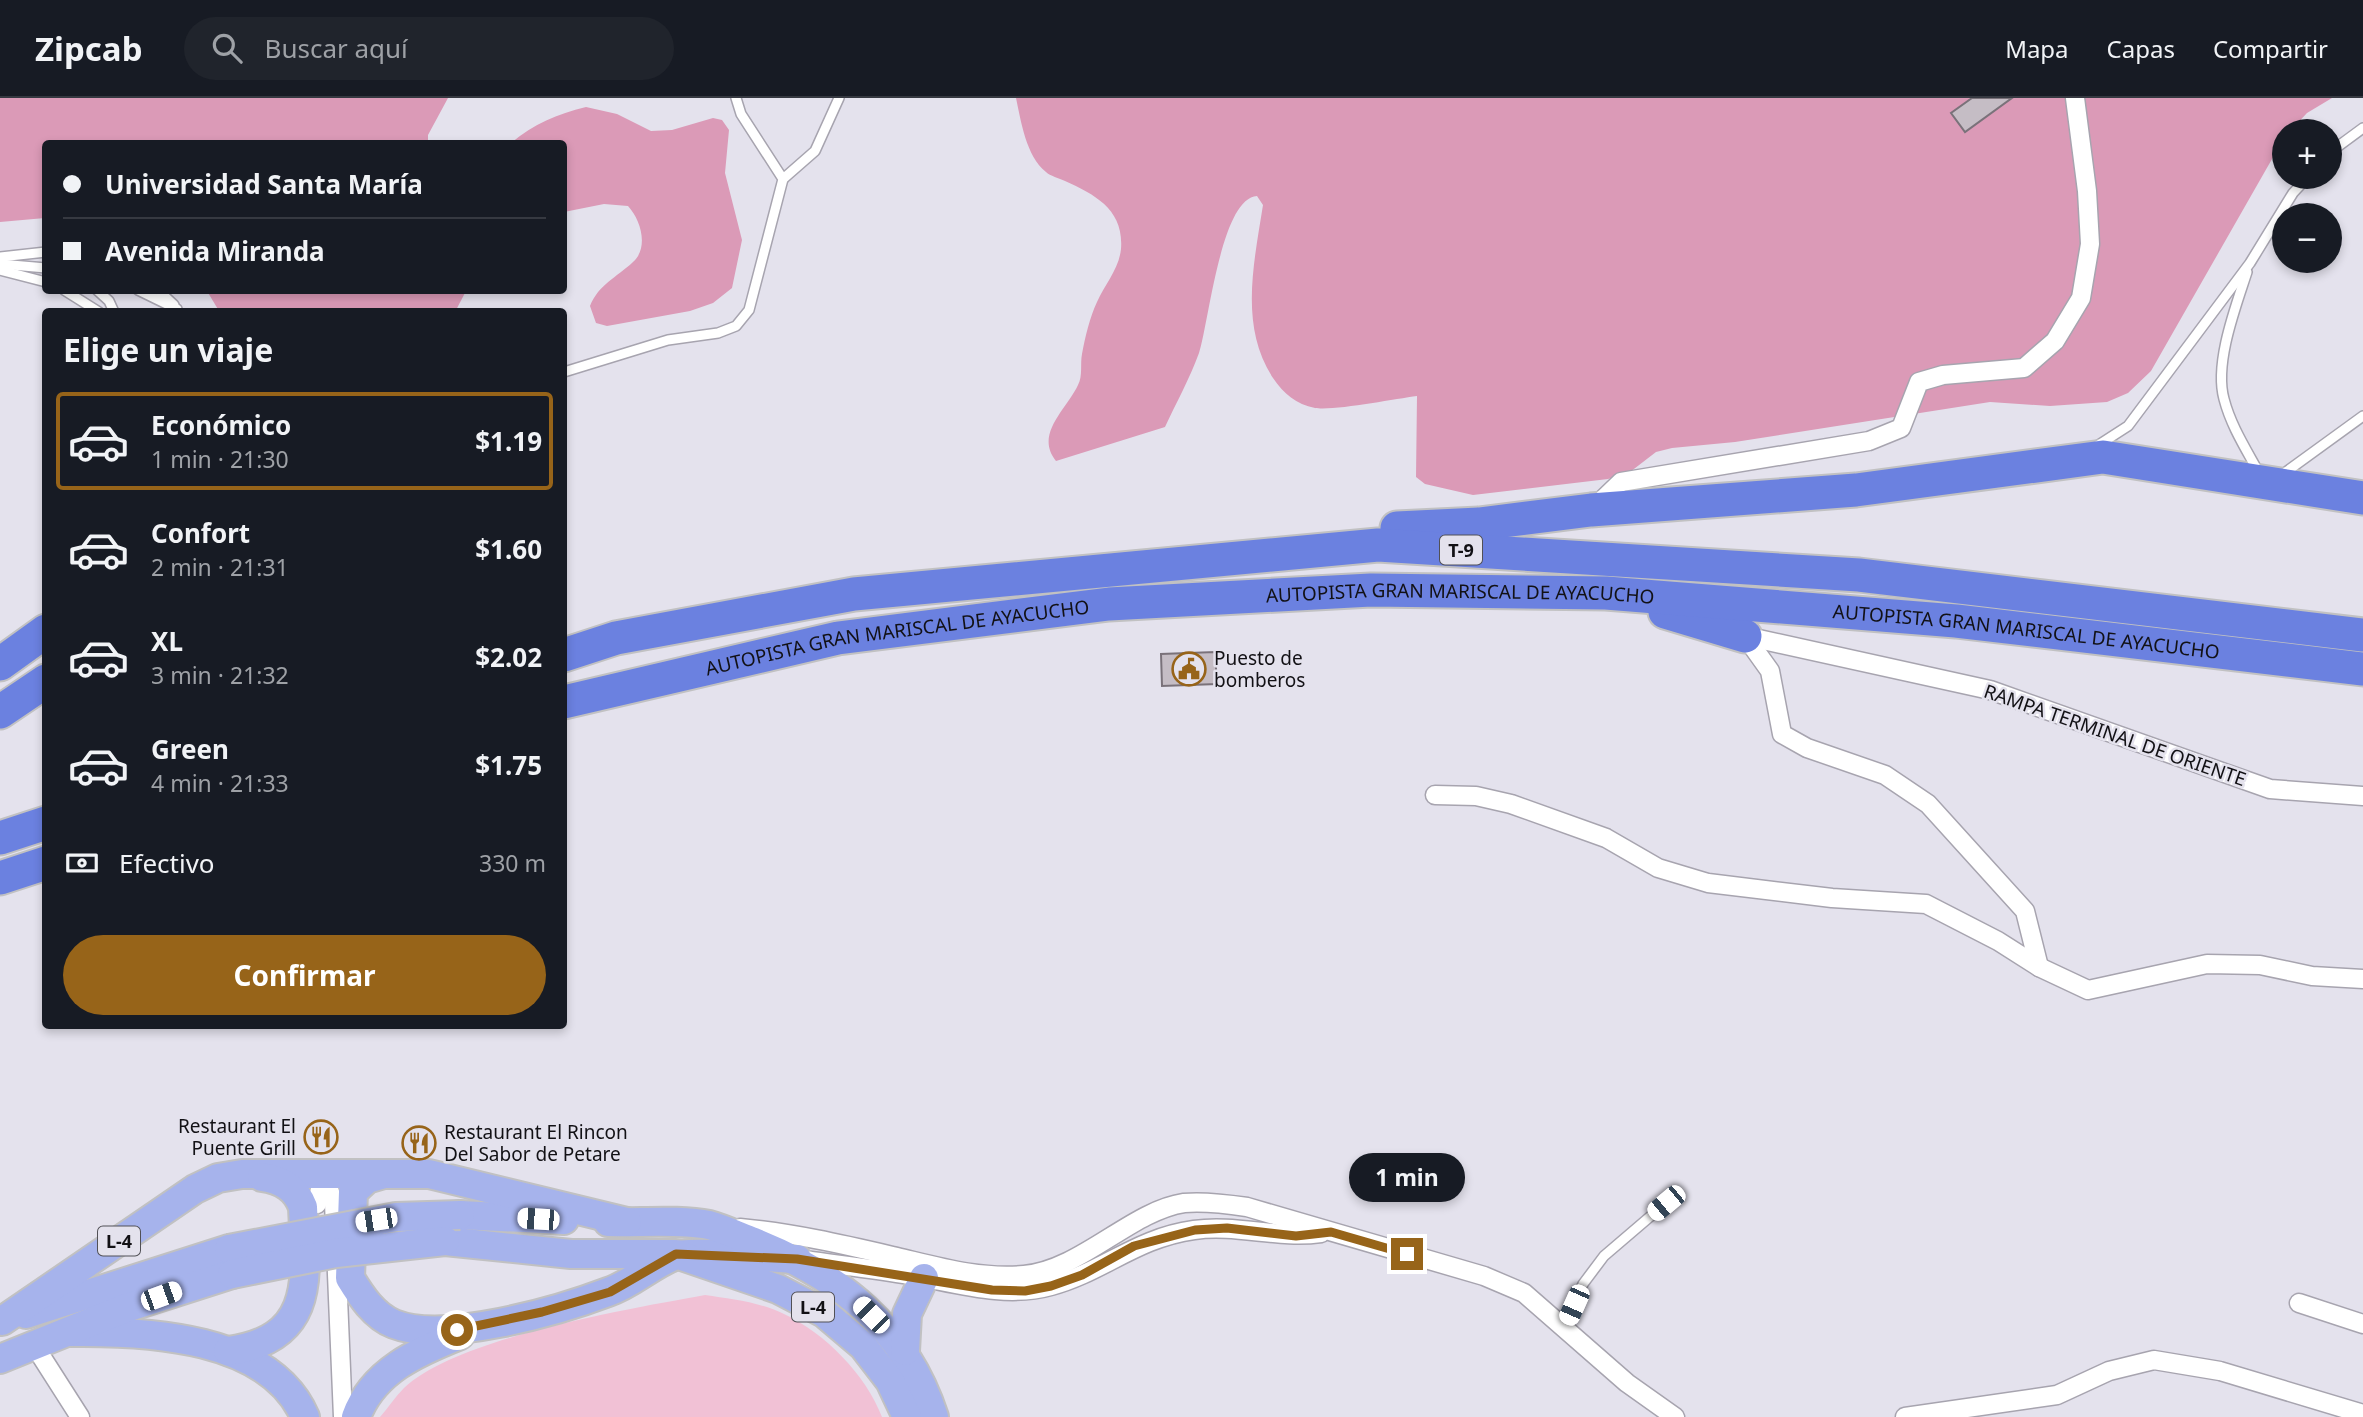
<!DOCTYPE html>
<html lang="es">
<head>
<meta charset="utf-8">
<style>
	:root { --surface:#171b24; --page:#20242c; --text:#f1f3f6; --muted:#9ea1a6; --line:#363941; --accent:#976419 }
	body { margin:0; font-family:"Noto Sans",sans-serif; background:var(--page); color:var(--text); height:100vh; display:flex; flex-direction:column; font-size:26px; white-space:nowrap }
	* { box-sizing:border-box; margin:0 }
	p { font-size:23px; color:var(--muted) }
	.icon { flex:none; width:38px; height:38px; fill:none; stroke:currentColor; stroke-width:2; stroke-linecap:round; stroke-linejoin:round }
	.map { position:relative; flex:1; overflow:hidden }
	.sheet { position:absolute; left:42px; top:210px; width:525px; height:721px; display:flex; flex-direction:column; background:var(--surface); border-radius:7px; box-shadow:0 4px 10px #0003 }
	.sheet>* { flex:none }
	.guide { position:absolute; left:42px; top:42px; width:525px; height:154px; border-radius:7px; box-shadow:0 4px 10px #0003; display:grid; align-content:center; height:154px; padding:0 21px; background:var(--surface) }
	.fabs { position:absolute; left:2272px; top:21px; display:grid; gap:14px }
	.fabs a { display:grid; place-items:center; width:70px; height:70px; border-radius:50%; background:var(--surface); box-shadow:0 4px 10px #0003; font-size:35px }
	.end { position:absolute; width:32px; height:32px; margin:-16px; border:9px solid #976419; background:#fff; box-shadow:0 0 0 4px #fff }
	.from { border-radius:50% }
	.bubble { position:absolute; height:49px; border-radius:24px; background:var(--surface); box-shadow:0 4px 10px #0003; font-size:23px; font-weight:700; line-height:49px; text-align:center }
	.car { position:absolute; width:21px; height:42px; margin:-21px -10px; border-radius:9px; box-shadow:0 0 5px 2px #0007; background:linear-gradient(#fff 24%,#345 0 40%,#fff 0 76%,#345 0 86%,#fff 0) }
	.guide b { display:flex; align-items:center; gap:24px; height:66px; font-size:26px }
	.guide b+b { border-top:2px solid var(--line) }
	.guide i { width:18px; height:18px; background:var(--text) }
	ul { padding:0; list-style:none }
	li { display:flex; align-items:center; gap:21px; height:98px; margin:0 14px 10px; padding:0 7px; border:4px solid transparent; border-radius:7px }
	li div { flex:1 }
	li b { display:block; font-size:26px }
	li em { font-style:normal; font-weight:700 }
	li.active { border-color:var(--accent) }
	li>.icon { width:63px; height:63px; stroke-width:1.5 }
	h2 { padding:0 21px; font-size:32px; line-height:84px }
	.pay { display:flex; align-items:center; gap:18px; height:77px; padding:0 21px; font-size:26px }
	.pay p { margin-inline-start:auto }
	.primary-button { display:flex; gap:14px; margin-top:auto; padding:14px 21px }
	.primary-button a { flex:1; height:80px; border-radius:42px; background:var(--accent); color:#fff; font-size:28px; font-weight:700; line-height:80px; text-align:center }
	header { display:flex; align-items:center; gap:42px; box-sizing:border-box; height:98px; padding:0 35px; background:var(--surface); border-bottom:2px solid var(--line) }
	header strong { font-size:33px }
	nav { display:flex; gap:38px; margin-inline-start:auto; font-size:24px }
	.search { width:490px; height:63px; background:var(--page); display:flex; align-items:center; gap:18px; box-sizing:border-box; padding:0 24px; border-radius:38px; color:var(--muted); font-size:26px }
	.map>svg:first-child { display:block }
	.green { fill:#f1c1d5 }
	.forest { fill:#db9ab7 }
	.building { fill:#c5bdc5; stroke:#7a727a; stroke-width:2 }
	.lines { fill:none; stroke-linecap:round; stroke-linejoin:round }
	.lane-casing { stroke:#a7a4af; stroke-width:12 }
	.street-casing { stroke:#a7a4af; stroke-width:21 }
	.primary-casing { stroke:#c1c1c2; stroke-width:32 }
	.highway-casing { stroke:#c1c1c2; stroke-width:37 }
	.lane { stroke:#fff; stroke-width:9 }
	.street { stroke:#fff; stroke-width:18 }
	.primary { stroke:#a6b3ec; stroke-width:28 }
	.highway { stroke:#6b81e0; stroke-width:33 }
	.primary-bridge-casing { stroke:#c1c1c2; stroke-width:32; stroke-linecap:butt }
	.primary-bridge { stroke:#a6b3ec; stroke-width:28 }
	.route { stroke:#976419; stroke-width:9 }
	.labels { text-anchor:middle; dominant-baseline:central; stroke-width:5; stroke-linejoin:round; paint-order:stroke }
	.shield { fill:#e4e2ed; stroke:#515056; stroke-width:2 }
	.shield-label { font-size:18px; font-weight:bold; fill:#121115 }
	.street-label { font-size:19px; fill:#121115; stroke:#e4e2ed }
	.poi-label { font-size:19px; fill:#121115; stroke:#e4e2ed; text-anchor:start }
</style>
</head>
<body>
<header>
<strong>Zipcab</strong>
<div class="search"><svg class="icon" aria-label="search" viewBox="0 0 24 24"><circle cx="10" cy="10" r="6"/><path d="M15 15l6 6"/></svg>Buscar aquí</div>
<nav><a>Mapa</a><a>Capas</a><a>Compartir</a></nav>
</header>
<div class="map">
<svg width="2363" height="1319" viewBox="0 0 2363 1319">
	<rect width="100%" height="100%" fill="#e4e2ed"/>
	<path class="green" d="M 705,1197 C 731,1201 760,1204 784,1216 C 825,1235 866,1277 882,1319 L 380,1319 C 388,1310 395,1299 404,1290 C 459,1239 629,1211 705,1197 Z"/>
	<g class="forest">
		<path d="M 0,0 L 448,0 L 428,37 L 428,45 L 46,46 L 45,120 L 0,124 Z"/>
		<path d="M 1016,0 L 2332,0 L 2307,15 L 2290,33 L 2284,33 L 2284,40 L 2151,273 L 2128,295 L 2107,304 L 2050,308 L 1990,304 L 1735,344 L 1672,350 L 1656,354 L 1630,374 L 1608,381 L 1473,397 L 1425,386 L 1416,379 L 1417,298 C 1394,301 1334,313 1315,310 C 1296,306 1284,296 1273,280 C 1239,228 1254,165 1263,107 L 1257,98 C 1221,100 1209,224 1199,255 C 1190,280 1176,305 1165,329 L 1056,363 C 1034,336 1067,311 1078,287 C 1083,278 1080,266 1082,256 C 1085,239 1090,219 1097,204 C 1105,186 1119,171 1121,151 C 1124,112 1096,97 1065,83 C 1059,80 1050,78 1046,74 C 1026,58 1021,23 1016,0 Z"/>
		<path d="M 586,9 L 617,16 L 651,33 L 672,32 L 713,20 L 722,22 L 729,32 L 725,75 L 742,142 L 732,190 L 713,205 L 690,213 L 607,228 L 596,225 L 590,208 C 599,186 616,180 633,164 C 649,150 641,122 628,108 L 604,106 L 564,114 L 564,46 L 511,45 C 534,26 557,16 586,9 Z"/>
		<path d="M 207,193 L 466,193 L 455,214 L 219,213 Z"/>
	</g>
	<g class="building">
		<path d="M 1972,0 L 2012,0 L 1965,34 L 1951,15 Z"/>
		<path d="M 1215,554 L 1217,586 L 1162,588 L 1161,556 Z"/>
	</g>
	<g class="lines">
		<defs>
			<g id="lane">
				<path d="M 2329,55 L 2363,30"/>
				<path d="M 783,81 L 815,53 L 839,0"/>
				<path d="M 0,159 L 46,154"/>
				<path d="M 0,166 L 46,170"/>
				<path d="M 0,172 L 46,184"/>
				<path d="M 2247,174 C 2236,208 2214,265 2224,301 C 2231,328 2246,351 2259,375"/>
				<path d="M 64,192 L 99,214"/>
				<path d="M 97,192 L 109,203 L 114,214"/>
				<path d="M 138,192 L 177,211"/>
				<path d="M 158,192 L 174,207"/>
				<path d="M 564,274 L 668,242 L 718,235 L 736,228 L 749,212 L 783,81 L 741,16 L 736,0"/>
				<path d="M 2097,348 L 2128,328 L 2250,165 L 2293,95 L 2308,79"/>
				<path d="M 2279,379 L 2363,318"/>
				<path d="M 1564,1228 L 1583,1186 L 1604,1158 L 1666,1105"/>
			</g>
			<g id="street">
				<path d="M 1594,410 L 1621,384 L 1869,343 L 1901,330 L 1919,284 L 1943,277 L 2024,270 L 2055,243 L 2081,200 L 2090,146 L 2087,93 L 2075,0"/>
				<path d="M 1745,538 L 1990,592 L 2270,691 L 2363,698"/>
				<path d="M 1745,538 L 1770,573 L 1782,636 L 1807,650 L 1885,677 L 1928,706 L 2025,813 L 2039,869"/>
				<path d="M 1435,697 L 1476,698 L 1511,706 L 1606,740 L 1658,770 L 1708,785 L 1832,800 L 1926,806 L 1998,843 L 2039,869 L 2088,892 L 2207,866 L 2260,867 L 2312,878 L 2363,881"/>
				<path d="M 323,1076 L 334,1105 L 343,1319"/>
				<path d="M 317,1106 L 323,1076"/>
				<path d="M 740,1130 C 794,1135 845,1147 897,1159 C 939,1169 980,1181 1024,1177 C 1081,1172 1131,1113 1184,1105 C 1204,1103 1227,1106 1247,1109 L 1484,1178 L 1524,1195 L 1627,1285 L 1675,1319"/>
				<path d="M 804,1162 C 839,1167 875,1171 910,1177 C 956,1185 1005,1201 1051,1188 C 1103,1174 1136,1140 1194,1132 C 1237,1126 1278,1141 1321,1135"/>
				<path d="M 2299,1205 L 2363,1226"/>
				<path d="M 34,1247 L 80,1319"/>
				<path d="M 1905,1319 L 2057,1297 L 2109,1273 L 2154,1262 L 2220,1273 L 2363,1316"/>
			</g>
			<g id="primary">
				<path d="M 384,1076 L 367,1081 L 353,1094 L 350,1180 C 361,1198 374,1218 394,1226 C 444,1246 558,1213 608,1194 C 632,1186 651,1167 674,1158 C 687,1152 776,1160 797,1161"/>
				<path d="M 460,1117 L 564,1122"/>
				<path d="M 608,1124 C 639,1125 680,1121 709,1127 C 724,1131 740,1139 754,1144 C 839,1178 905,1229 934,1319"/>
				<path d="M 445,1143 L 571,1156 L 676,1156 L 778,1191 L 824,1215 L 863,1248 L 890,1283 L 907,1319"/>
				<path d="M 26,1216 L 229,1151"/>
				<path d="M 2,1223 L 195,1091 L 218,1080 L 242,1076 L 429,1076 L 627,1124"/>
				<path d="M 71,1234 C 147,1233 270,1238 305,1319"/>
				<path d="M 228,1253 C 317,1241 306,1178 303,1109 C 296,1090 282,1082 262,1079"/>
				<path d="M 905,1253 L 907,1216 L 924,1180"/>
				<path d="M 0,1261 L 126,1210 L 232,1176"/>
				<path d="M 356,1319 C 373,1273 417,1254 460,1237"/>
			</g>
			<g id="highway">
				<path d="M 1397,430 L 1479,426 L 1591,412 L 1856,392 L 2103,359 L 2363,400"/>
				<path d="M 1665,514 L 1745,538"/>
				<path d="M 564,557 L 616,540 L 854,496 L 1378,447 L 1859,477 L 2363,537"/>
				<path d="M 0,566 L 46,533"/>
				<path id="s1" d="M 564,604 L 838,540 L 1109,506 L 1371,492 L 1606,495 L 1956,523 L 2363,571"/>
				<path d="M 0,614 L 46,583"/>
				<path d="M 0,740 L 46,725"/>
				<path d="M 0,780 L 46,765"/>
			</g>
		</defs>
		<use href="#lane" class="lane-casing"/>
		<use href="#street" class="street-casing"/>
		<use href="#primary" class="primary-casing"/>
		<use href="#highway" class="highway-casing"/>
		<use href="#lane" class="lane"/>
		<use href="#street" class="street"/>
		<use href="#primary" class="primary"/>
		<use href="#highway" class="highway"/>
		<defs>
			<g id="primary-bridge">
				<path d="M 229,1151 L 396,1119 L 460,1117"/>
				<path d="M 232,1176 L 336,1155 L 445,1143"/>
			</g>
		</defs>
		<use href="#primary-bridge" class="primary-bridge-casing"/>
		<use href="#primary-bridge" class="primary-bridge"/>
	</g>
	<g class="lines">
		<path class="route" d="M 457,1232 L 542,1214 L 610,1194 L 676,1156 L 797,1161 L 992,1192 L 1025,1193 L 1051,1188 L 1082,1177 L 1134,1148 L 1195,1132 L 1227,1130 L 1296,1138 L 1331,1134 L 1407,1156"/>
	</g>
	<defs>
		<symbol id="civic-ring" viewBox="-11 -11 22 22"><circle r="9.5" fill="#e4e2ed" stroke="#976419" stroke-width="1.5"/><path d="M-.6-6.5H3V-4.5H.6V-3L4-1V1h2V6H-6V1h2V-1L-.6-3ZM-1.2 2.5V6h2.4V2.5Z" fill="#976419"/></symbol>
		<symbol id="restaurant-ring" viewBox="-11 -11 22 22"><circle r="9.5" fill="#e4e2ed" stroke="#976419" stroke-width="1.5"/><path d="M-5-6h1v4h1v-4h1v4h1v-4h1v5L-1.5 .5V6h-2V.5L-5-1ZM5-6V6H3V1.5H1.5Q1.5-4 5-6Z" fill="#976419"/></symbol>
	</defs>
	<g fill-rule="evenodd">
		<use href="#civic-ring" x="1170" y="552" width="38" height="38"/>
		<use href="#restaurant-ring" x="302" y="1020" width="38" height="38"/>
		<use href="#restaurant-ring" x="400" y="1026" width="38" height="38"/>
	</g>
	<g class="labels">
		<g class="shield">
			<rect x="1440" y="437.5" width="42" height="29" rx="5"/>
			<rect x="98" y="1128.5" width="42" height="29" rx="5"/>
			<rect x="792" y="1194.5" width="42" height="29" rx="5"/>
		</g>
		<g class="shield-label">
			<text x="1461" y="452">T-9</text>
			<text x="119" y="1143">L-4</text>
			<text x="813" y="1209">L-4</text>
		</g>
		<g class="street-label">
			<text stroke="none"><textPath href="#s1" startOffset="906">AUTOPISTA GRAN MARISCAL DE AYACUCHO</textPath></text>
			<text stroke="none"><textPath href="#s1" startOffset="1474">AUTOPISTA GRAN MARISCAL DE AYACUCHO</textPath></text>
			<text stroke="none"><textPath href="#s1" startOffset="340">AUTOPISTA GRAN MARISCAL DE AYACUCHO</textPath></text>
			<text transform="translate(2115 637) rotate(19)">RAMPA TERMINAL DE ORIENTE</text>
		</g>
		<g class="poi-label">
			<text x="1214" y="560">Puesto de<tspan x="1214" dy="22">bomberos</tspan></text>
			<text x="296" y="1028" text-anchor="end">Restaurant El<tspan x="296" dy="22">Puente Grill</tspan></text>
			<text x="444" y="1034">Restaurant El Rincon<tspan x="444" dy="22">Del Sabor de Petare</tspan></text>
		</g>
	</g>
</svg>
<div class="fabs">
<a>+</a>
<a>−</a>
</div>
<i class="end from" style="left:457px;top:1232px"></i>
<i class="end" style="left:1407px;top:1156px"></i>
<div class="bubble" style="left:1349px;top:1055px;width:116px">1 min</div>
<i class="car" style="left:1666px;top:1105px;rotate:230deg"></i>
<i class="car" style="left:538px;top:1121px;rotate:274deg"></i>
<i class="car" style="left:376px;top:1122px;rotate:261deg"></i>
<i class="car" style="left:161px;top:1198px;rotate:70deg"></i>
<i class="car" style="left:1574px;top:1207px;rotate:204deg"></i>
<i class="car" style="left:871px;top:1217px;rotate:315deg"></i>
<div class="guide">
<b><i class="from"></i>Universidad Santa María</b>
<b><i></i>Avenida Miranda</b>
</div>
<section class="sheet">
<h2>Elige un viaje</h2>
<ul>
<li class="active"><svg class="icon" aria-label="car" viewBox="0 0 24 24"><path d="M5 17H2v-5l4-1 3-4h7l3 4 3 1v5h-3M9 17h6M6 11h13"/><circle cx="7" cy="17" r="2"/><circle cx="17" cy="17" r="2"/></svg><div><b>Económico</b><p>1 min · 21:30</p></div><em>$1.19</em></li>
<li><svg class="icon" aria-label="car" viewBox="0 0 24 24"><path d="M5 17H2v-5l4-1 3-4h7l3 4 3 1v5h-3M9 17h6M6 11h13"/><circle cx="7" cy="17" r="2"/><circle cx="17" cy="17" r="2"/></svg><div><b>Confort</b><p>2 min · 21:31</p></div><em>$1.60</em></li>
<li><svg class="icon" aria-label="car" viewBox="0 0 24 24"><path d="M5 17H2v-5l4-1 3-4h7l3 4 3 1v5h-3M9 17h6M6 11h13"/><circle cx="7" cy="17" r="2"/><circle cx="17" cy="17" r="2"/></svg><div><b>XL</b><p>3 min · 21:32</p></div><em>$2.02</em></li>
<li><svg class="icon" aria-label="car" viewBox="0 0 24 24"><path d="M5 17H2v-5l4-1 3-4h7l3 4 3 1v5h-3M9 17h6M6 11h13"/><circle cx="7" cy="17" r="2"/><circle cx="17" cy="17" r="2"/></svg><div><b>Green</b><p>4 min · 21:33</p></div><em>$1.75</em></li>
</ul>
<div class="pay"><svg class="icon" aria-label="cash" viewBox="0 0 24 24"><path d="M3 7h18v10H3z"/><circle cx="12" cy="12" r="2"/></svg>Efectivo<p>330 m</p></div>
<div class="primary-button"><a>Confirmar</a></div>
</section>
</div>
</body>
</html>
